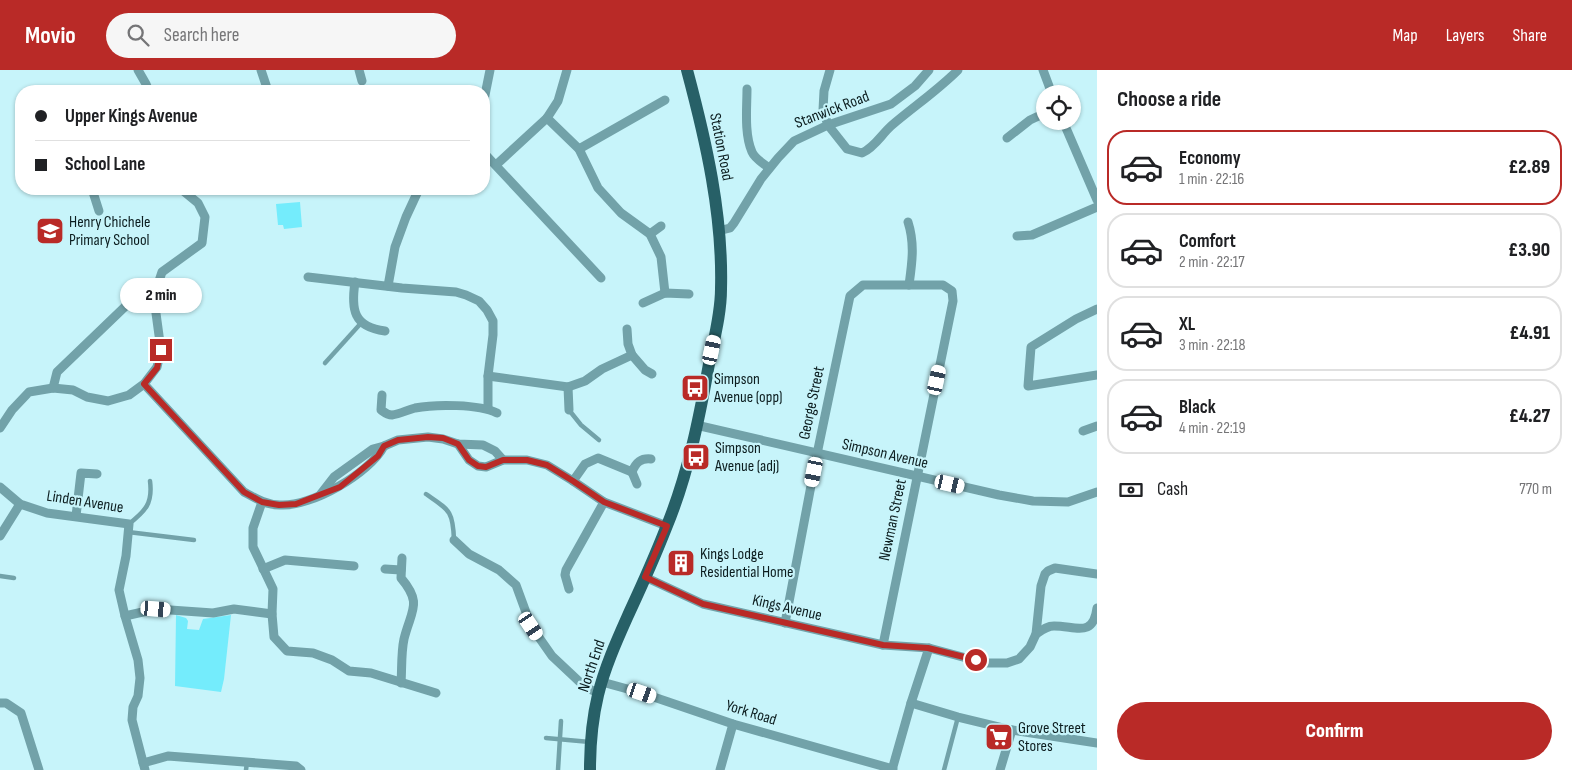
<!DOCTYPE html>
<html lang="en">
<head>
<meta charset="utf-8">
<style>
	:root { --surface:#fff; --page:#f6f6f6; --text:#202124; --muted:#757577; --line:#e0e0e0; --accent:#b92a27 }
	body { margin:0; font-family:"Sofia Sans Condensed",sans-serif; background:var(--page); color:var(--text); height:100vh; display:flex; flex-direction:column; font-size:19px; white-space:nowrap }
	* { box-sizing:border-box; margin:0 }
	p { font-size:16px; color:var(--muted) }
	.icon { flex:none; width:28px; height:28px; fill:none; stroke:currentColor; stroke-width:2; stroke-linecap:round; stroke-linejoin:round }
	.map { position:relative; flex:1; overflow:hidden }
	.panel { display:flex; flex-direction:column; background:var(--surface); width:475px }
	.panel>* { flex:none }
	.banner { position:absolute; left:15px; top:15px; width:475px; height:110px; border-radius:20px; box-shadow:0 1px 4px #0004; display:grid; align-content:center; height:110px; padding:0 20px; background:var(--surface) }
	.fabs { position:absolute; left:1036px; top:15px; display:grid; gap:10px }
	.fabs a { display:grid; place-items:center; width:45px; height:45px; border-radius:50%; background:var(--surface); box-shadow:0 1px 4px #0004; font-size:25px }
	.end { position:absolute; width:22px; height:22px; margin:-11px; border:6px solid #b92a27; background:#fff; box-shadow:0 0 0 2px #fff }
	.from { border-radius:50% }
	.bubble { position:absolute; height:35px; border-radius:18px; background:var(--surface); box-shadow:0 1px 4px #0004; font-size:16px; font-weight:800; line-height:35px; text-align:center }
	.car { position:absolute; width:15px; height:30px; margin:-15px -8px; border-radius:6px; box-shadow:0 0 4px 1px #0007; background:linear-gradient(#fff 24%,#345 0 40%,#fff 0 76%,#345 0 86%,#fff 0) }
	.banner b { display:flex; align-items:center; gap:18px; height:48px; font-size:19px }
	.banner b+b { border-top:1px solid var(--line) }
	.banner i { width:12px; height:12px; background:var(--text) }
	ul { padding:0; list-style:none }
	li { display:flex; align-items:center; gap:15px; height:75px; margin:0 10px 8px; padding:0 10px; border:2px solid var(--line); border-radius:20px }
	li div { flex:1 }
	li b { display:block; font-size:19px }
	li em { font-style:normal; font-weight:800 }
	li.active { border-color:var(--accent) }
	li>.icon { width:45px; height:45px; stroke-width:1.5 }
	h2 { padding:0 20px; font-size:22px; line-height:60px }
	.pay { display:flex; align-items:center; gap:12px; height:55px; padding:0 20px; font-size:19px }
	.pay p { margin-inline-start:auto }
	.button { display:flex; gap:10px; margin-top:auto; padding:10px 20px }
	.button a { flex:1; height:58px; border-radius:30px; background:var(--accent); color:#fff; font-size:20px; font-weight:800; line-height:58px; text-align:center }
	header { display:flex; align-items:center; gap:30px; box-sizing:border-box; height:70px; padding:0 25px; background:var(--accent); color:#fff }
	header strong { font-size:24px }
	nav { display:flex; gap:28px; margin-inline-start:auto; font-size:18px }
	.search { width:350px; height:45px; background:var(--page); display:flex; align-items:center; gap:12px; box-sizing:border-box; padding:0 18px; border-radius:28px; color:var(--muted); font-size:19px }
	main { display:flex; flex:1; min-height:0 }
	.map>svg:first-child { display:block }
	.green { fill:#74ecfc }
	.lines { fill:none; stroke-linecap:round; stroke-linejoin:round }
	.lane { stroke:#72a2a9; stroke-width:4.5 }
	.street { stroke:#72a2a9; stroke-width:9 }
	.primary { stroke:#276067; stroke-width:12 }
	.route { stroke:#b92a27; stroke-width:6 }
	.labels { text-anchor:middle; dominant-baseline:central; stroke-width:4.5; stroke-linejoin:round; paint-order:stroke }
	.street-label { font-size:16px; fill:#0c1d1f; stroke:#c7f4fa }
	.poi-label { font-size:16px; fill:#0c1d1f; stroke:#c7f4fa; text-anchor:start }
</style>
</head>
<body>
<header>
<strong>Movio</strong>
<div class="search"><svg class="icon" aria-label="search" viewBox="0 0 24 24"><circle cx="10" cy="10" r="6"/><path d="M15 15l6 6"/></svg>Search here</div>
<nav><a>Map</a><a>Layers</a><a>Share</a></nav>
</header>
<main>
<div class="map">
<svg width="1097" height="700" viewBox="0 0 1097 700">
	<rect width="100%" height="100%" fill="#c7f4fa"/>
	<g class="green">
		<path d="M 300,132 L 302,157 L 284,159 L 283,155 L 278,155 L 276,134 Z"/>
		<path d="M 176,545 L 186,548 L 188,551 L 187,559 L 199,560 L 203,549 L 231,545 L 224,609 L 221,622 L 175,616 Z"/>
	</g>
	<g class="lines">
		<g class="lane">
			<path d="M 325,293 L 362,252"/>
			<path d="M 569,340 L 581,355 L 599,370"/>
			<path d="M 426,424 C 449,440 453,440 454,470"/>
			<path d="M 129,454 C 145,441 153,434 150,411"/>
			<path d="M 128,462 L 194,470"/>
			<path d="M 0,506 L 14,508"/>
			<path d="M 546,668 L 590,672"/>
			<path d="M 246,700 L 247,692"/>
			<path d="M 558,700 L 561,651"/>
			<path d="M 944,700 L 958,647"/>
		</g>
		<g class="street">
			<path d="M 138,0 L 146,14 L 149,21"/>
			<path d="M 261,0 L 268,21"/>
			<path d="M 359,0 L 362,11"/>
			<path d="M 830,0 L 824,21 L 823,40 L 828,55 L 847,79 L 862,83 C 875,77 881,65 891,56 C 913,37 937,21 958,0"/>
			<path d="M 1043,0 L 1052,24"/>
			<path d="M 747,19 C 747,37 744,64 752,82 C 755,89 763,93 769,98"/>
			<path d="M 484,30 L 490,0"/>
			<path d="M 547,48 L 579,79 L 598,118 L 621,143 L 650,164 L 661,187 L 665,223"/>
			<path d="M 1063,51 L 1097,130"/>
			<path d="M 1007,68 L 1030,50 L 1045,43"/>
			<path d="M 579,79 L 665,30"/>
			<path d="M 484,83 L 601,208"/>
			<path d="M 496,95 L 547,48 L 558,31 L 567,0"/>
			<path d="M 92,119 L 99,141"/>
			<path d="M 908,152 C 915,174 912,193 909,215"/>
			<path d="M 718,161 L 730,158 L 734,153 L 761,109 L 778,88 L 794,71 L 828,55 L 891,34 L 915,16 L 929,0"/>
			<path d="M 650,164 L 661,156"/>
			<path d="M 1017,166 L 1032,165 L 1097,137"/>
			<path d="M 308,207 L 402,218 L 456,222 L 466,225 L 479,231 L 487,240 L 493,251 L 493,265 L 488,306 L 488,338"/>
			<path d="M 355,212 C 351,239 353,257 385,261"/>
			<path d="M 388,216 L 395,177 L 406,147 L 419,119"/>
			<path d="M 643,233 L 665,223 L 689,224"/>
			<path d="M 1097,239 L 1076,249 L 1031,277 L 1028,316 L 1097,305"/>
			<path d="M 632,285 L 645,300 L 652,304"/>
			<path d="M 488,306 L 568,317 L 585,311 L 602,299 L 632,285 L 628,274 L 627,259"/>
			<path d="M 144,314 L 244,422 C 255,428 266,435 280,435 C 311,437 369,404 384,376"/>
			<path d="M 568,317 L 569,340"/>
			<path d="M 53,318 L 57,302 L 133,229 L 155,223"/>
			<path d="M 382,325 L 381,340 C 385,343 387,345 392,345 C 400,344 407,340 415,338 C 435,334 479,334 497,343"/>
			<path d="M 696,355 L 999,425 L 1033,431 L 1068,432 L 1097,422"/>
			<path d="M 0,358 L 12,340 L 29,322 L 53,318 L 73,320 L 87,327 L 108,331 L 129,325 L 144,314 L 157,297 L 161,280 L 155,236 L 155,223 L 162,202 L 202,173 L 205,147 L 198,133 L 181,119"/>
			<path d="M 1083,361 L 1097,356"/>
			<path d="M 458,374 L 469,390 L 478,396 L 486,397 L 503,390 L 527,390 L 547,395 L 573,411 L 604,432 L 667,456"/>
			<path d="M 632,402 L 637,414"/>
			<path d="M 573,411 L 585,394 L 598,388 L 632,402 C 636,392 641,388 651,389"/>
			<path d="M 0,417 L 20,434 L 47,443 L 129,454 L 126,486 L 119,520 L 125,546 L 138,590 L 140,608 L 138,626 L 133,637 L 132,650 L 145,700"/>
			<path d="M 320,425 L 334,407 L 373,379 L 384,376 L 398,370 L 428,367 L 443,369 L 458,374 L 483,375 L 495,381 L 503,390"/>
			<path d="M 262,432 L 253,458 L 253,477 L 273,519 L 272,544 L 274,567 L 287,581 L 313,583 L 332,590 L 349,601 L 371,603 L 436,623"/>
			<path d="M 76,446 L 81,403 L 97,404"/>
			<path d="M 0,466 L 20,434"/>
			<path d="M 454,470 L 469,484 L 499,500 L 516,515 L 531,556 L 552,586 L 585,617 L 598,623"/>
			<path d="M 263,499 L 285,490 L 354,496"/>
			<path d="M 385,499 L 401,500"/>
			<path d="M 645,507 L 703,534 L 883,575 L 929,578 L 985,593 L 1007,593 L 1019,589 L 1030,577 L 1036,564 L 1041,516 L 1045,504 L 1048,501 L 1055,498 L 1097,504"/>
			<path d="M 569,519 L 565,505 L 566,500 L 604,432"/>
			<path d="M 125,546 L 156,539 L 213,543 L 234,539 L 272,544"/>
			<path d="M 785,553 L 817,384 L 850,226 L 863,215 L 943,215 L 952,221 L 953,231 L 883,575"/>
			<path d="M 1036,564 C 1042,560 1047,556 1054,556 C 1076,556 1093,568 1097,538"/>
			<path d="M 602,612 L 642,623 L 733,654 L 893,699"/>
			<path d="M 401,613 C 402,599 401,583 404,569 C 411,540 423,534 401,508 L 402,488"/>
			<path d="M 0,633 L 6,633 L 21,643 L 39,700"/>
			<path d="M 911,633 L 958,647 L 1012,660 L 1097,673"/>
			<path d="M 143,693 L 168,686 L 296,696 L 301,700"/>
			<path d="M 720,700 L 733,654"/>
			<path d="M 892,700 L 911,633 L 929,578"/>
			<path d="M 1000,700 L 1012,660"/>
		</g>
		<path class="primary" d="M 590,700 C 590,675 592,650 598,625 C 605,596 618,568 630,541 C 643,513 655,486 666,458 C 688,405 699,349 709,294 C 714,269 721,244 721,219 C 723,145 706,71 687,0"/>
	</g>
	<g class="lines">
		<path class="route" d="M 161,280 L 157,298 L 144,314 L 244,422 L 262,432 L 279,435 L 296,434 L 340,417 L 378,386 L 384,376 L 398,370 L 428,367 L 443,368 L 458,374 L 469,390 L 478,396 L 486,397 L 503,390 L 527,390 L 547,395 L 573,411 L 604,432 L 667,456 L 645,507 L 703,534 L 883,575 L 928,578 L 976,590"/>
	</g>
	<defs>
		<symbol id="school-square" viewBox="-11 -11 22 22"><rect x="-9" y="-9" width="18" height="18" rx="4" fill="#b92a27" stroke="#c7f4fa"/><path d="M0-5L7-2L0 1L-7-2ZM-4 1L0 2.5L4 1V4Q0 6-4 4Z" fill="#fff"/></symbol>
		<symbol id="bus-square" viewBox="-11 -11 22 22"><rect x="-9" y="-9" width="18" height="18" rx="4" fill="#b92a27" stroke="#c7f4fa"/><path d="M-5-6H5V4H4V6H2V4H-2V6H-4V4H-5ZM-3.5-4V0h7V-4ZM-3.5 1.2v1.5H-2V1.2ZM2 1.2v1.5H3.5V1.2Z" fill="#fff"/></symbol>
		<symbol id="building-square" viewBox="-11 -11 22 22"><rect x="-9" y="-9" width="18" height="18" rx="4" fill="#b92a27" stroke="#c7f4fa"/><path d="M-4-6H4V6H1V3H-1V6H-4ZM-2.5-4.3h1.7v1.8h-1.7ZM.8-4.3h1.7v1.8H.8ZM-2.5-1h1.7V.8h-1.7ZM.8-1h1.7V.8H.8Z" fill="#fff"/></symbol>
		<symbol id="supermarket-square" viewBox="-11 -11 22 22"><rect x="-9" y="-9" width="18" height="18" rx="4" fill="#b92a27" stroke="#c7f4fa"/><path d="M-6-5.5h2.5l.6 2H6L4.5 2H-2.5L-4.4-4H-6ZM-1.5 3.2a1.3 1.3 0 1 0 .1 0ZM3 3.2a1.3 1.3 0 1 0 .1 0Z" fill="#fff"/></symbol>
	</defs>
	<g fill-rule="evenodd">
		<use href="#school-square" x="34" y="145" width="32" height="32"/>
		<use href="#bus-square" x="679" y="302" width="32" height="32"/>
		<use href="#bus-square" x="680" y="371" width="32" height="32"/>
		<use href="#building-square" x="665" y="477" width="32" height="32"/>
		<use href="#supermarket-square" x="983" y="651" width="32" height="32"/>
	</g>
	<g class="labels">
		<g class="street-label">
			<text transform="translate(832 40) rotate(-21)">Stanwick Road</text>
			<text transform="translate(721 77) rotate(79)">Station Road</text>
			<text transform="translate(812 333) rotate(-78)">George Street</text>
			<text transform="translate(885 384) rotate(13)">Simpson Avenue</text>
			<text transform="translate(85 432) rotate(9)">Linden Avenue</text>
			<text transform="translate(893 450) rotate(-78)">Newman Street</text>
			<text transform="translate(787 538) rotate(13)">Kings Avenue</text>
			<text transform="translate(592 596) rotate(-71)">North End</text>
			<text transform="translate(751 643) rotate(17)">York Road</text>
		</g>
		<g class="poi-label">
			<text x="69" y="152">Henry Chichele<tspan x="69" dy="18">Primary School</tspan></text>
			<text x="714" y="309">Simpson<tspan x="714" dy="18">Avenue (opp)</tspan></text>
			<text x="715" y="378">Simpson<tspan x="715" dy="18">Avenue (adj)</tspan></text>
			<text x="700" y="484">Kings Lodge<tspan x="700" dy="18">Residential Home</tspan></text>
			<text x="1018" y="658">Grove Street<tspan x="1018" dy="18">Stores</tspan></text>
		</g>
	</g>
</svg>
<div class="fabs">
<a><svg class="icon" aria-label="locate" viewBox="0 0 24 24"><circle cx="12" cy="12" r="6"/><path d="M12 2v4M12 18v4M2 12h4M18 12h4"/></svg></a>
</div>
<i class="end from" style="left:976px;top:590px"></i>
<i class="end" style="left:161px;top:280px"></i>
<div class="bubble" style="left:120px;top:208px;width:82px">2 min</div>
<i class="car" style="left:712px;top:280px;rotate:12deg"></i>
<i class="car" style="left:937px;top:310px;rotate:12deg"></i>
<i class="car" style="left:814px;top:402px;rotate:191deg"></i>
<i class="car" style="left:950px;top:414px;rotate:103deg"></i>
<i class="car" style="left:156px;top:539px;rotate:95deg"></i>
<i class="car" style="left:531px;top:556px;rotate:146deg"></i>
<i class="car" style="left:642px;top:623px;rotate:109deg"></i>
<div class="banner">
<b><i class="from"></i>Upper Kings Avenue</b>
<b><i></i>School Lane</b>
</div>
</div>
<section class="panel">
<h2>Choose a ride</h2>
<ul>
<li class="active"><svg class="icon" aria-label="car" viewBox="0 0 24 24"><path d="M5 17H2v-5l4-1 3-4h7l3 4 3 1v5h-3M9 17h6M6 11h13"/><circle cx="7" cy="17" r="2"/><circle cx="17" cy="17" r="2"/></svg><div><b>Economy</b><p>1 min · 22:16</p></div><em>£2.89</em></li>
<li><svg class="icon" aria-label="car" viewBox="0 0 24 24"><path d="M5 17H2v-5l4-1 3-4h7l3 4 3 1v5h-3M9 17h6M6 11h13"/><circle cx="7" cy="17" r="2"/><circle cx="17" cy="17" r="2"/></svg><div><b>Comfort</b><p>2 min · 22:17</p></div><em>£3.90</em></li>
<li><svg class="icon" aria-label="car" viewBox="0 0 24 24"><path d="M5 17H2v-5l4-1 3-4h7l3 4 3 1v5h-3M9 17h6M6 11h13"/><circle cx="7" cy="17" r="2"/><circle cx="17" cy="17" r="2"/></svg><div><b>XL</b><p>3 min · 22:18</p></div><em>£4.91</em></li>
<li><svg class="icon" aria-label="car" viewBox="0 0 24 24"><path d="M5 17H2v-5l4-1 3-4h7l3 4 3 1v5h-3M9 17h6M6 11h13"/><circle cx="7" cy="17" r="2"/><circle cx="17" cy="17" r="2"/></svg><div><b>Black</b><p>4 min · 22:19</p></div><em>£4.27</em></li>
</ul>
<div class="pay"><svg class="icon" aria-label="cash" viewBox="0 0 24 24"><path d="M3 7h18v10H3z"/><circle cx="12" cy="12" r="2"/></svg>Cash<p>770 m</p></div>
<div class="button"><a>Confirm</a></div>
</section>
</main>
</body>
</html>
